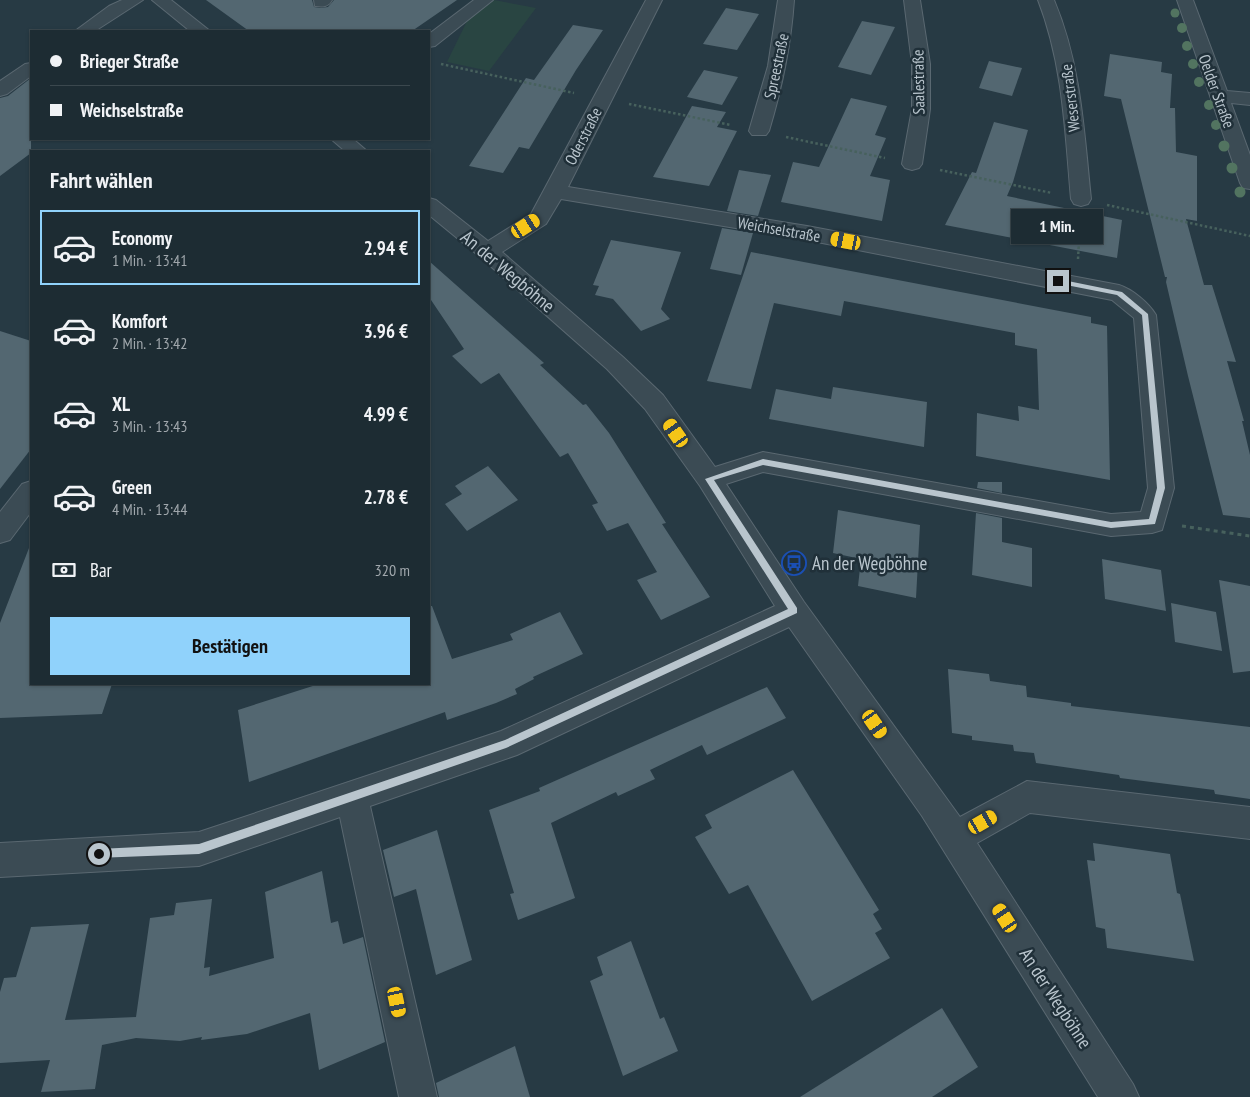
<!DOCTYPE html>
<html lang="de">
<head>
<meta charset="utf-8">
<style>
	:root { --surface:#1d2c33; --page:#2a383f; --text:#f1f3f6; --muted:#a0a7ac; --line:#3b484e; --accent:#90d2fb }
	body { margin:0; font-family:"PT Sans Narrow",sans-serif; background:var(--page); color:var(--text); height:100vh; display:flex; flex-direction:column; font-size:19px; white-space:nowrap }
	* { box-sizing:border-box; margin:0 }
	p { font-size:16px; color:var(--muted) }
	.icon { flex:none; width:28px; height:28px; fill:none; stroke:currentColor; stroke-width:2; stroke-linecap:round; stroke-linejoin:round }
	.map { position:relative; flex:1; overflow:hidden }
	.drawer { position:absolute; left:30px; top:150px; width:400px; height:535px; display:flex; flex-direction:column; background:var(--surface); border-radius:0px; box-shadow:0 1px 4px #0004,0 0 0 1px var(--line) }
	.drawer>* { flex:none }
	.guide { position:absolute; left:30px; top:30px; width:400px; height:110px; border-radius:0px; box-shadow:0 1px 4px #0004,0 0 0 1px var(--line); display:grid; align-content:center; height:110px; padding:0 20px; background:var(--surface) }
	.end { position:absolute; width:22px; height:22px; margin:-11px; border:6px solid #b9c5cd; background:#111; box-shadow:0 0 0 2px #111 }
	.from { border-radius:50% }
	.bubble { position:absolute; height:35px; border-radius:0px; background:var(--surface); box-shadow:0 1px 4px #0004,0 0 0 1px var(--line); font-size:16px; font-weight:700; line-height:35px; text-align:center }
	.car { position:absolute; width:15px; height:30px; margin:-15px -8px; border-radius:6px; box-shadow:0 0 4px 1px #0007; background:linear-gradient(#f5c518 24%,#345 0 40%,#f5c518 0 76%,#345 0 86%,#f5c518 0) }
	.guide b { display:flex; align-items:center; gap:18px; height:48px; font-size:19px }
	.guide b+b { border-top:1px solid var(--line) }
	.guide i { width:12px; height:12px; background:var(--text) }
	ul { padding:0; list-style:none }
	li { display:flex; align-items:center; gap:15px; height:75px; margin:0 10px 8px; padding:0 10px; border:2px solid transparent; border-radius:0px }
	li div { flex:1 }
	li b { display:block; font-size:19px }
	li em { font-style:normal; font-weight:700 }
	li.current { border-color:var(--accent) }
	li>.icon { width:45px; height:45px; stroke-width:1.5 }
	h2 { padding:0 20px; font-size:22px; line-height:60px }
	.pay { display:flex; align-items:center; gap:12px; height:55px; padding:0 20px; font-size:19px }
	.pay p { margin-inline-start:auto }
	.primary-button { display:flex; gap:10px; margin-top:auto; padding:10px 20px }
	.primary-button a { flex:1; height:58px; border-radius:0px; background:var(--accent); color:#111; font-size:20px; font-weight:700; line-height:58px; text-align:center }
	.map>svg:first-child { display:block }
	.green { fill:#294542 }
	.building { fill:#536771 }
	.lines { fill:none; stroke-linecap:round; stroke-linejoin:round }
	.minor-casing { stroke:#5a6871; stroke-width:2 }
	.path-far1 { stroke:#47615d; stroke-width:2.5; stroke-dasharray:2.5 2.5; stroke-linecap:butt }
	.path { stroke:#47615d; stroke-width:3; stroke-dasharray:4 4; stroke-linecap:butt }
	.minor { fill:#3b4b54; fill-rule:evenodd }
	.tree { fill:#527460 }
	.route { fill:#b9c5cd }
	.labels { text-anchor:middle; dominant-baseline:central; stroke-width:5; stroke-linejoin:round; paint-order:stroke }
	.far-street-label { font-size:16px; fill:#b9c5cd; stroke:#203039 }
	.street-label { font-size:19px; fill:#b9c5cd; stroke:#203039 }
	.poi-label { font-size:19px; fill:#b9c5cd; stroke:#203039; text-anchor:start }
</style>
</head>
<body>
<div class="map">
<svg width="1250" height="1097" viewBox="0 0 1250 1097">
	<rect width="100%" height="100%" fill="#273a44"/>
	<path class="green" d="M 494,0 L 536,8 L 489,71 L 447,62 L 467,21 Z"/>
	<g class="building">
		<path d="M 206,0 L 312,0 L 314,7 L 320,8 L 328,7 L 334,0 L 457,0 L 412,31 L 249,31 Z"/>
		<path d="M 726,8 L 759,14 L 737,50 L 703,44 Z"/>
		<path d="M 862,21 L 895,27 L 871,75 L 838,67 Z"/>
		<path d="M 573,25 L 603,30 L 576,70 L 529,149 L 519,147 L 503,173 L 469,166 L 526,78 L 534,80 Z"/>
		<path d="M 1110,54 L 1162,62 L 1161,72 L 1172,74 L 1170,108 L 1175,108 L 1176,152 L 1197,156 L 1197,221 L 1186,219 L 1204,285 L 1212,285 L 1236,362 L 1227,361 L 1244,421 L 1242,421 L 1250,455 L 1250,518 L 1223,515 L 1188,376 L 1166,282 L 1167,277 L 1165,277 L 1121,99 L 1104,96 Z"/>
		<path d="M 989,61 L 1022,68 L 1012,96 L 979,88 Z"/>
		<path d="M 704,70 L 738,77 L 722,105 L 687,97 Z"/>
		<path d="M 31,78 L 31,153 L 0,176 L 0,98 L 8,96 Z"/>
		<path d="M 851,98 L 887,106 L 875,135 L 886,138 L 870,176 L 890,180 L 882,221 L 781,202 L 793,162 L 819,167 Z"/>
		<path d="M 692,106 L 726,112 L 717,127 L 737,131 L 709,186 L 653,177 Z"/>
		<path d="M 994,122 L 1028,130 L 1013,182 L 1007,196 L 1122,220 L 1117,258 L 945,225 L 972,172 L 976,173 Z"/>
		<path d="M 739,170 L 771,175 L 758,216 L 727,211 Z"/>
		<path d="M 722,228 L 753,233 L 741,275 L 710,269 Z"/>
		<path d="M 611,240 L 681,252 L 661,309 L 670,319 L 641,331 L 613,299 L 595,295 L 599,286 L 593,285 Z"/>
		<path d="M 751,252 L 1091,317 L 1091,323 L 1107,326 L 1110,480 L 976,456 L 977,413 L 1019,421 L 1018,406 L 1039,410 L 1037,349 L 1015,345 L 1015,333 L 844,301 L 841,316 L 774,303 L 751,389 L 707,381 Z"/>
		<path d="M 429,261 L 544,363 L 540,365 L 583,405 L 586,404 L 609,433 L 666,523 L 662,524 L 710,597 L 661,620 L 637,580 L 657,572 L 628,523 L 607,531 L 592,505 L 598,503 L 568,453 L 560,457 L 499,373 L 481,384 L 452,356 L 464,349 L 429,297 Z"/>
		<path d="M 0,331 L 31,341 L 31,449 L 0,489 Z"/>
		<path d="M 833,387 L 927,402 L 924,447 L 769,419 L 776,389 L 831,399 Z"/>
		<path d="M 488,466 L 518,500 L 467,531 L 445,504 L 462,494 L 455,486 Z"/>
		<path d="M 978,482 L 1002,482 L 1002,493 L 977,488 Z"/>
		<path d="M 838,510 L 920,525 L 916,598 L 858,586 L 861,559 L 833,553 Z"/>
		<path d="M 976,513 L 1002,518 L 1002,542 L 1032,548 L 1032,587 L 972,575 Z"/>
		<path d="M 29,548 L 31,549 L 31,684 L 112,684 L 102,714 L 0,718 L 0,623 Z"/>
		<path d="M 1102,559 L 1161,570 L 1166,611 L 1105,599 Z"/>
		<path d="M 1219,580 L 1250,586 L 1250,671 L 1233,673 Z"/>
		<path d="M 1171,603 L 1216,612 L 1222,651 L 1175,642 Z"/>
		<path d="M 429,606 L 432,606 L 452,659 L 513,640 L 510,634 L 560,612 L 583,654 L 533,677 L 534,679 L 515,689 L 517,694 L 496,703 L 447,720 L 445,712 L 249,782 L 238,710 L 319,684 L 429,684 Z"/>
		<path d="M 948,669 L 989,674 L 990,681 L 1026,686 L 1027,697 L 1071,703 L 1071,706 L 1250,727 L 1250,799 L 1215,794 L 1214,790 L 1120,778 L 1119,775 L 1036,763 L 1034,753 L 1014,751 L 1013,745 L 972,740 L 972,736 L 952,733 Z"/>
		<path d="M 767,687 L 786,718 L 707,755 L 702,745 L 650,770 L 655,779 L 618,796 L 616,792 L 551,823 L 575,898 L 518,920 L 510,894 L 514,893 L 489,810 L 540,791 L 539,788 Z"/>
		<path d="M 793,770 L 879,910 L 873,914 L 882,929 L 875,933 L 890,958 L 812,1001 L 748,885 L 729,894 L 695,837 L 712,828 L 705,815 Z"/>
		<path d="M 437,830 L 472,960 L 436,975 L 416,889 L 394,897 L 383,850 Z"/>
		<path d="M 1093,843 L 1170,854 L 1177,893 L 1180,894 L 1194,961 L 1107,948 L 1105,929 L 1096,927 L 1087,860 L 1095,861 Z"/>
		<path d="M 322,871 L 331,923 L 338,921 L 343,944 L 363,937 L 385,1042 L 319,1070 L 310,1013 L 247,1034 L 201,1040 L 202,1037 L 180,1041 L 136,1038 L 102,1045 L 95,1089 L 41,1092 L 50,1060 L 0,1063 L 0,992 L 4,978 L 16,977 L 31,927 L 89,924 L 65,1020 L 136,1017 L 150,918 L 174,915 L 176,903 L 212,899 L 204,968 L 210,967 L 209,976 L 274,958 L 265,892 Z"/>
		<path d="M 631,941 L 660,1019 L 664,1017 L 678,1051 L 623,1076 L 590,981 L 603,975 L 597,957 Z"/>
		<path d="M 942,1008 L 978,1067 L 932,1097 L 800,1097 Z"/>
		<path d="M 515,1046 L 530,1097 L 439,1097 L 436,1083 Z"/>
	</g>
	<g class="lines">
		<defs>
			<g id="minor">
				<path d="M 122,0 L 143,0 L 95,31 L 75,31 L 109,6 Z"/>
				<path d="M 152,0 L 171,0 L 210,31 L 190,31 Z"/>
				<path d="M 314,0 L 332,0 C 328,7 323,7 315,6 Z"/>
				<path d="M 474,0 L 493,0 L 435,46 L 429,47 L 429,34 Z"/>
				<path d="M 646,0 L 662,0 L 568,187 L 807,226 L 1119,285 C 1132,289 1149,303 1156,315 L 1174,488 L 1162,530 L 1152,533 L 1111,536 L 763,472 L 726,484 L 804,602 L 960,817 L 1027,781 L 1250,807 L 1250,839 L 1030,813 L 977,843 L 1133,1084 L 1139,1097 L 1098,1097 L 922,816 L 789,627 L 517,755 L 370,806 L 437,1097 L 399,1097 L 340,817 L 199,866 L 0,877 L 0,843 L 199,832 L 501,731 L 775,606 L 700,486 L 645,409 L 607,369 L 479,256 L 429,215 L 429,198 L 436,200 L 488,241 L 531,214 ZM 561,199 L 807,240 L 1112,300 L 1134,318 L 1148,488 L 1141,512 L 1111,514 L 763,452 L 715,467 L 663,395 L 623,357 L 502,252 L 546,224 Z"/>
				<path d="M 778,0 L 794,0 C 791,45 782,88 769,131 L 766,135 L 752,135 L 749,131 L 768,66 Z"/>
				<path d="M 904,0 L 920,0 L 930,64 L 930,109 L 922,164 L 919,168 L 912,170 L 905,168 L 902,164 L 912,109 L 912,64 Z"/>
				<path d="M 1038,0 L 1054,0 C 1081,64 1084,131 1091,199 L 1088,204 L 1081,206 L 1074,204 L 1071,199 C 1065,131 1063,64 1038,0 Z"/>
				<path d="M 1177,0 L 1193,0 L 1227,91 L 1250,93 L 1250,105 L 1231,103 L 1250,155 L 1250,189 L 1243,188 L 1240,183 Z"/>
				<path d="M 31,63 L 31,76 L 7,94 L 0,96 L 0,81 L 25,64 Z"/>
				<path d="M 331,139 L 353,139 L 367,151 L 345,151 Z"/>
				<path d="M 31,481 L 31,512 L 10,540 L 0,543 L 0,512 L 22,484 Z"/>
			</g>
		</defs>
		<use href="#minor" class="minor-casing"/>
		<g class="path-far1">
			<path d="M 441,64 L 574,93"/>
			<path d="M 629,104 L 731,125"/>
			<path d="M 786,137 L 885,158"/>
			<path d="M 940,170 L 1052,193"/>
			<path d="M 1107,205 L 1250,236"/>
			<path d="M 1078,259 L 1080,223"/>
		</g>
		<path class="path" d="M 1182,526 L 1250,536"/>
		<use href="#minor" class="minor"/>
	</g>
	<g class="tree">
		<circle cx="1175" cy="13" r="4.5"/>
		<circle cx="1182" cy="28" r="5"/>
		<circle cx="1187" cy="46" r="5"/>
		<circle cx="1193" cy="64" r="5"/>
		<circle cx="1199" cy="82" r="5"/>
		<circle cx="1209" cy="105" r="5"/>
		<circle cx="1216" cy="125" r="5"/>
		<circle cx="1224" cy="146" r="5.5"/>
		<circle cx="1232" cy="168" r="5.5"/>
		<circle cx="1240" cy="192" r="5.5"/>
	</g>
	<path class="route" d="M 1058,279 L 1122,292 L 1148,314 L 1165,488 L 1155,524 L 1111,528 L 763,465 L 714,480 L 797,608 L 797,613 L 506,748 L 199,854 L 96,858 L 94,854 L 99,849 L 199,844 L 505,740 L 788,609 L 705,479 L 763,459 L 1111,522 L 1149,519 L 1157,488 L 1142,315 L 1117,295 L 1056,283 Z"/>
	<defs>
		<symbol id="bus-ring" viewBox="-11 -11 22 22"><circle r="9.5" fill="#203039" stroke="#1a4fb4" stroke-width="1.5"/><path d="M-5-6H5V4H4V6H2V4H-2V6H-4V4H-5ZM-3.5-4V0h7V-4ZM-3.5 1.2v1.5H-2V1.2ZM2 1.2v1.5H3.5V1.2Z" fill="#1a4fb4"/></symbol>
	</defs>
	<g fill-rule="evenodd">
		<use href="#bus-ring" x="780" y="549" width="28" height="28"/>
	</g>
	<g class="labels">
		<g class="far-street-label">
			<text transform="translate(776 66) rotate(-78)">Spreestraße</text>
			<text transform="translate(918 82) rotate(-91)">Saalestraße</text>
			<text transform="translate(1217 91) rotate(70)">Oelder Straße</text>
			<text transform="translate(1070 98) rotate(-97)">Weserstraße</text>
			<text transform="translate(583 136) rotate(-63)">Oderstraße</text>
			<text transform="translate(779 229) rotate(10)">Weichselstraße</text>
		</g>
		<g class="street-label">
			<text transform="translate(508 271) rotate(40)">An der Wegböhne</text>
			<text transform="translate(1056 998) rotate(57)">An der Wegböhne</text>
		</g>
		<g class="poi-label">
			<text x="812" y="563">An der Wegböhne</text>
		</g>
	</g>
</svg>
<i class="end from" style="left:99px;top:854px"></i>
<i class="end" style="left:1058px;top:281px"></i>
<div class="bubble" style="left:1011px;top:209px;width:92px">1 Min.</div>
<i class="car" style="left:526px;top:226px;rotate:58deg"></i>
<i class="car" style="left:846px;top:241px;rotate:281deg"></i>
<i class="car" style="left:676px;top:433px;rotate:325deg"></i>
<i class="car" style="left:875px;top:724px;rotate:145deg"></i>
<i class="car" style="left:983px;top:822px;rotate:60deg"></i>
<i class="car" style="left:1005px;top:918px;rotate:327deg"></i>
<i class="car" style="left:397px;top:1002px;rotate:168deg"></i>
<div class="guide">
<b><i class="from"></i>Brieger Straße</b>
<b><i></i>Weichselstraße</b>
</div>
<section class="drawer">
<h2>Fahrt wählen</h2>
<ul>
<li class="current"><svg class="icon" aria-label="car" viewBox="0 0 24 24"><path d="M5 17H2v-5l4-1 3-4h7l3 4 3 1v5h-3M9 17h6M6 11h13"/><circle cx="7" cy="17" r="2"/><circle cx="17" cy="17" r="2"/></svg><div><b>Economy</b><p>1 Min. · 13:41</p></div><em>2.94 €</em></li>
<li><svg class="icon" aria-label="car" viewBox="0 0 24 24"><path d="M5 17H2v-5l4-1 3-4h7l3 4 3 1v5h-3M9 17h6M6 11h13"/><circle cx="7" cy="17" r="2"/><circle cx="17" cy="17" r="2"/></svg><div><b>Komfort</b><p>2 Min. · 13:42</p></div><em>3.96 €</em></li>
<li><svg class="icon" aria-label="car" viewBox="0 0 24 24"><path d="M5 17H2v-5l4-1 3-4h7l3 4 3 1v5h-3M9 17h6M6 11h13"/><circle cx="7" cy="17" r="2"/><circle cx="17" cy="17" r="2"/></svg><div><b>XL</b><p>3 Min. · 13:43</p></div><em>4.99 €</em></li>
<li><svg class="icon" aria-label="car" viewBox="0 0 24 24"><path d="M5 17H2v-5l4-1 3-4h7l3 4 3 1v5h-3M9 17h6M6 11h13"/><circle cx="7" cy="17" r="2"/><circle cx="17" cy="17" r="2"/></svg><div><b>Green</b><p>4 Min. · 13:44</p></div><em>2.78 €</em></li>
</ul>
<div class="pay"><svg class="icon" aria-label="cash" viewBox="0 0 24 24"><path d="M3 7h18v10H3z"/><circle cx="12" cy="12" r="2"/></svg>Bar<p>320 m</p></div>
<div class="primary-button"><a>Bestätigen</a></div>
</section>
</div>
</body>
</html>
